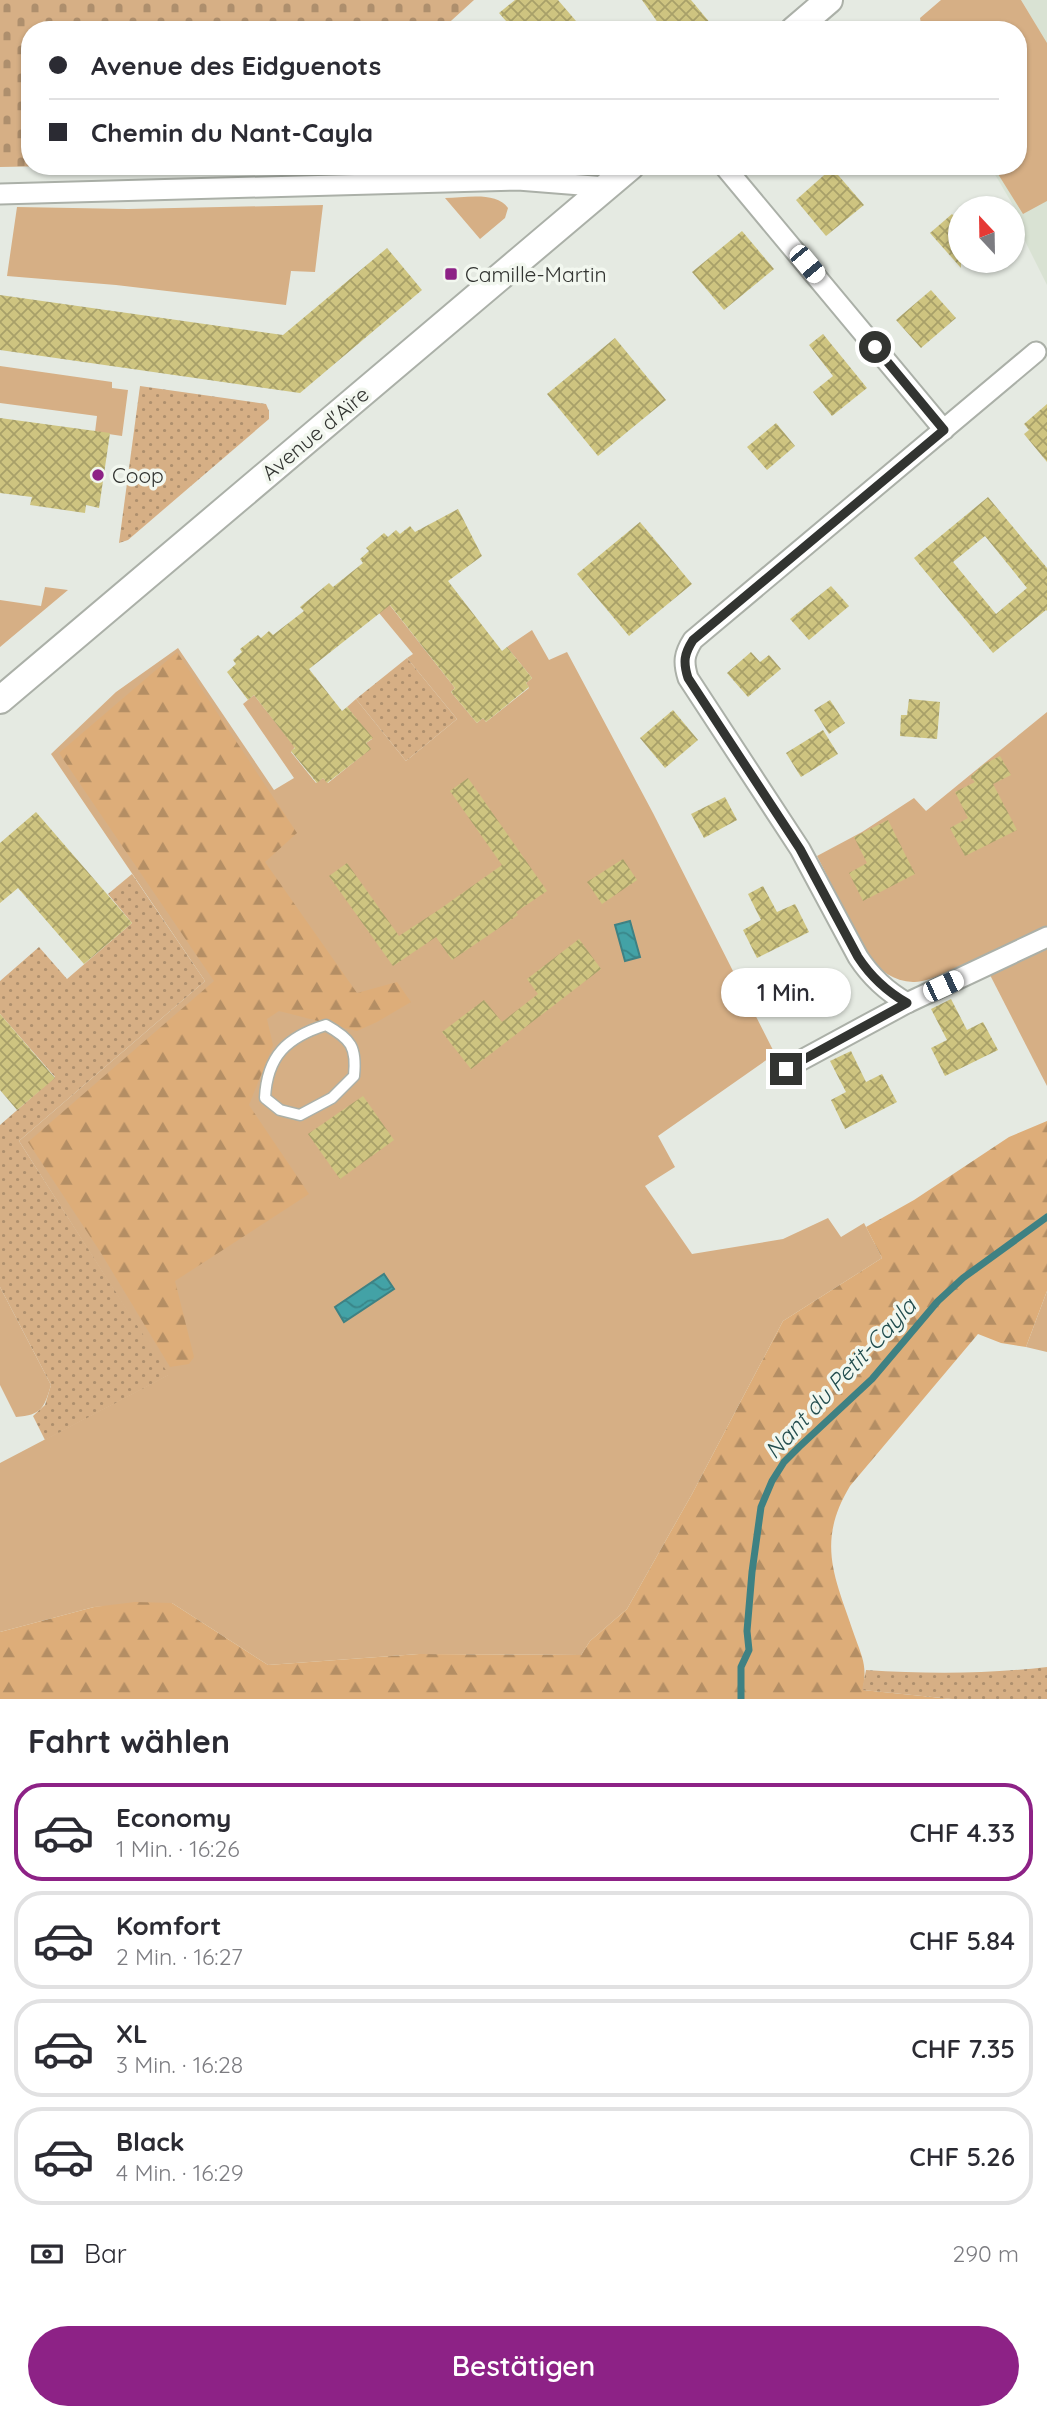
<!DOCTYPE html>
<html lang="de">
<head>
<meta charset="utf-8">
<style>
	:root { --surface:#fff; --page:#f2f2f3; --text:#2b2b33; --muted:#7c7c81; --line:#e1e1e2; --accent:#8d2286 }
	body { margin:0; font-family:Quicksand,sans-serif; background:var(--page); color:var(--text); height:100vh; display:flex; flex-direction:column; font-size:26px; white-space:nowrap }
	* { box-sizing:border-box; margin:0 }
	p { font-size:23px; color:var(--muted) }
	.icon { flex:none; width:38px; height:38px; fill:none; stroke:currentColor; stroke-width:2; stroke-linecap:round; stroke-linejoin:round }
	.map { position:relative; height:1699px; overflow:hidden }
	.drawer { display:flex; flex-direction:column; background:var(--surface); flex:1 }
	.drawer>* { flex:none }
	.guide { position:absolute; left:21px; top:21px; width:1006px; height:154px; border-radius:28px; box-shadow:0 2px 5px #0004; display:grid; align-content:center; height:154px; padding:0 28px; background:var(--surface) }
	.needle { width:46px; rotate:338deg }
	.buttons { position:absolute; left:948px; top:196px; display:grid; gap:14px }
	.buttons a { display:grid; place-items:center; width:77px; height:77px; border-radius:50%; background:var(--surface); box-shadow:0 2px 5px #0004; font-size:35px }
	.end { position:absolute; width:32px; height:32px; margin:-16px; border:9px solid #323431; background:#fff; box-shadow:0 0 0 4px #fff }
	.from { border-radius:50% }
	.bubble { position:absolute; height:49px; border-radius:24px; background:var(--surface); box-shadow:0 2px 5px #0004; font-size:23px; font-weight:600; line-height:49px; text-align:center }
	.car { position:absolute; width:21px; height:42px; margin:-21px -10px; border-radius:9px; box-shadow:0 0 5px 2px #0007; background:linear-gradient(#fff 24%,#345 0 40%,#fff 0 76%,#345 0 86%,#fff 0) }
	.guide b { display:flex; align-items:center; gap:24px; height:66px; font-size:26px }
	.guide b+b { border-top:2px solid var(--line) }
	.guide i { width:18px; height:18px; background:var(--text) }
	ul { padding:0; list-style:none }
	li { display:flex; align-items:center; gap:21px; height:98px; margin:0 14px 10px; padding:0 14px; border:4px solid var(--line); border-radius:28px }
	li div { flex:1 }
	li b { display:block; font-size:26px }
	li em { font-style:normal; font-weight:600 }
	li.active { border-color:var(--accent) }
	li>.icon { width:63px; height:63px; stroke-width:1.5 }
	h2 { padding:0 28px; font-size:32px; line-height:84px }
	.pay { display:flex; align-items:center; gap:18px; height:77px; padding:0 28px; font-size:26px }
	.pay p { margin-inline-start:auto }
	.primary-button { display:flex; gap:14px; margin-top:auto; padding:14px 28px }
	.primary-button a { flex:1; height:80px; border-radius:42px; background:var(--accent); color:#fff; font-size:28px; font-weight:600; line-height:80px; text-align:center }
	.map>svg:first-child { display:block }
	.built { fill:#d9e2d3 }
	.green { fill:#d6af85 }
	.forest { fill:url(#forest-firs) }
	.cemetery { fill:url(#cemetery-stones) }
	.park { fill:url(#park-dots) }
	.water { fill:url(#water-waves); stroke:#3e8183; stroke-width:2 }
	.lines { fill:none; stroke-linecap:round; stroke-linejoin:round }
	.stream { stroke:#3e8183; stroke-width:7 }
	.building { fill:url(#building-cross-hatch); fill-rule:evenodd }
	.lane-casing { stroke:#abb0a8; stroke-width:13 }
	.street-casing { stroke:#abb0a8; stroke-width:23 }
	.secondary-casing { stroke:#abb0a8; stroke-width:30 }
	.lane { stroke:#fff; stroke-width:10 }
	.street { stroke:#fff; stroke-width:19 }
	.secondary { stroke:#fff; stroke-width:26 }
	.route { stroke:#323431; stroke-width:9 }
	.poi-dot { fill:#8d2286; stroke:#f2f7ef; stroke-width:2.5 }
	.labels { text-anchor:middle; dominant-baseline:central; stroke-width:7; stroke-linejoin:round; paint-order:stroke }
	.poi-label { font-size:21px; fill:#323431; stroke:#f2f7ef; text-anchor:start }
	.street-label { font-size:21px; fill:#323431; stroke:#f2f7ef }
	.water-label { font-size:23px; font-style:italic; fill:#224d4e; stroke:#f2f7ef }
</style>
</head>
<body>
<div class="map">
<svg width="1047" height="1699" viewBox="0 0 1047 1699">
	<defs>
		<pattern id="forest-firs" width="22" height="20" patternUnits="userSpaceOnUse" patternTransform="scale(1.75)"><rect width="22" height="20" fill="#ddad79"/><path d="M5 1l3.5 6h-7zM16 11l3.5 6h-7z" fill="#b48e64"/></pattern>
		<pattern id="cemetery-stones" width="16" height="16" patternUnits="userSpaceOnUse" patternTransform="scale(1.75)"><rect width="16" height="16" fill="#d6af85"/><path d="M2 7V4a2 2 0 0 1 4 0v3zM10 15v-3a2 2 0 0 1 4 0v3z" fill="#ae8f6d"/></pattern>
		<pattern id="park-dots" width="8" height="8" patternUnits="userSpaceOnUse" patternTransform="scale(1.75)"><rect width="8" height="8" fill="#d6af85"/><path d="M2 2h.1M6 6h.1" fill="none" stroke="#ae8f6d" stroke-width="1.8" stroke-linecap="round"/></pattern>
		<pattern id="water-waves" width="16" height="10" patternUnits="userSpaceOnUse" patternTransform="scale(1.75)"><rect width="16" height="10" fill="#43a2a6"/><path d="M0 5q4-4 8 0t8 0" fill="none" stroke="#398588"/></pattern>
		<pattern id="building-cross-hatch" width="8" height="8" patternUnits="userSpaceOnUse" patternTransform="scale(1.75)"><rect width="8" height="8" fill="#cec480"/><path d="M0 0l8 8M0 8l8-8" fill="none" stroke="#a8a069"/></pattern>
	</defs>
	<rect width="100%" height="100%" fill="#e5eae2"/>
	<path class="built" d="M 1021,0 L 1047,0 L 1047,285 L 1022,235 L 1020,217 L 990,166 L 1018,166 L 1036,25 Z"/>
	<g class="green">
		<path d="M 941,0 L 1021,0 L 1047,43 L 1047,201 L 1023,214 L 993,166 L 1018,166 L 1018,30 L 922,30 L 920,18 Z"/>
		<path d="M 445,198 C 465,198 496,191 508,208 L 505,218 L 480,239 Z"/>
		<path d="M 323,205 L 315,272 L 291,271 L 286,305 L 116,285 L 7,276 L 17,207 L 128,209 Z"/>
		<path d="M 0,366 L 112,382 L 112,388 L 128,390 L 122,436 L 95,432 L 97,416 L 0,403 Z"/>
		<path d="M 45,587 L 68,590 L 0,647 L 0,600 L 41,606 Z"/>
		<path d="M 381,594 L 455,688 L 451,692 L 477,723 L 483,718 L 486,722 L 529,688 L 526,683 L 532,678 L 507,647 L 532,630 L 549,660 L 567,652 L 653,813 L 775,1054 L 658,1136 L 675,1167 L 645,1186 L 692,1254 L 783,1239 L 828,1218 L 841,1237 L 864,1223 L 882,1258 L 783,1321 L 692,1494 L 627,1609 L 590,1641 L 581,1655 L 419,1654 L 268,1665 L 172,1603 L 94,1607 L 0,1632 L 0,1463 L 168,1375 L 19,1141 L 205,981 L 51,754 L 116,692 L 178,648 L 274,790 L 294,778 L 243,704 L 254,695 L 295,747 L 291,752 L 316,783 L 323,778 L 328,783 L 370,749 L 366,743 L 372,739 L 347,707 L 356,699 L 406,761 L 457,719 L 407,658 L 413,654 L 370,602 Z"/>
		<path d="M 1047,712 L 1047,927 C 1022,938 934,984 913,982 C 894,981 879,971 868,956 L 817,856 L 862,832 L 914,798 L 926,811 Z"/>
		<path d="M 1047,949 L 1047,1086 L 990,975 Z"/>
		<path d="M 0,1287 L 51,1385 C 44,1408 42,1415 16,1417 L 0,1385 Z"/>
		<path d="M 1047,1291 L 1047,1352 L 1026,1347 Z"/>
	</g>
	<g class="forest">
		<path d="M 177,652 L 297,833 L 265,862 L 357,993 L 397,982 L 411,1002 L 377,1022 L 357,1031 L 279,1011 L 267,1019 L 273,1045 L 249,1105 L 309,1194 L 175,1281 L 194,1357 L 189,1364 L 170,1367 L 101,1253 L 28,1142 L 214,981 L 59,753 Z"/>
		<path d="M 1047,1121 L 1047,1291 L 1026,1347 L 1001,1343 L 978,1334 L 850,1486 C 815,1544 836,1579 855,1637 C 863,1659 867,1666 863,1690 L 952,1699 L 0,1699 L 0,1632 L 94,1607 L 135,1602 L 172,1603 L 268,1665 L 419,1654 L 581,1655 L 590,1641 L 627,1609 L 692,1494 L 783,1321 L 882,1258 L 866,1227 L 914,1200 L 1009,1137 Z"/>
	</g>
	<path class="cemetery" d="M 0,0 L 474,0 L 441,30 L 30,30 L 30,166 L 52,166 L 0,167 Z"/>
	<g class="park">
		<path d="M 140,386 L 266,404 L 269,411 L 269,419 L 128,540 L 119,543 Z"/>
		<path d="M 407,658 L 457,719 L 406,761 L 356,699 Z"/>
		<path d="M 132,874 L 205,981 L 19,1141 L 169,1375 L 45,1440 L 33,1416 L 45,1405 L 51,1385 L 0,1287 L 0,1125 L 55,1077 L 0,1014 L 0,981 L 39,947 L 67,979 L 132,923 L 108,894 Z"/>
		<path d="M 1047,1667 L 1047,1699 L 952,1699 L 862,1690 L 866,1670 C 927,1674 987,1674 1047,1667 Z"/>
	</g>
	<g class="water">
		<path d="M 630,921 L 640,957 L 625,961 L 615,925 Z"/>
		<path d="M 384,1274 L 394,1289 L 344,1322 L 335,1307 Z"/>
	</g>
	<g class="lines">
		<path class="stream" d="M 741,1699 L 741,1667 L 749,1650 L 747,1631 L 752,1572 L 761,1507 L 772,1481 L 784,1462 L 799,1447 L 872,1379 L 938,1301 L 963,1278 L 1047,1217"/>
	</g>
	<g class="building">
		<path d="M 515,0 L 558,0 L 576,21 L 565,30 L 514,30 L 499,13 Z"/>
		<path d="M 642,0 L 691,0 L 716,30 L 663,30 Z"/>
		<path d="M 832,168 L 864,205 L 826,236 L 796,200 Z"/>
		<path d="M 952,214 L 961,224 L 961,268 L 930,233 Z"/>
		<path d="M 742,231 L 774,269 L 724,310 L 692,272 Z"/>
		<path d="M 387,248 L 422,290 L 300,393 L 0,350 L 0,295 L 283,335 Z"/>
		<path d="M 931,290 L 956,318 L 921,348 L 896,320 Z"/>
		<path d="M 823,334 L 867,388 L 832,416 L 813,392 L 833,376 L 809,345 Z"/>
		<path d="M 615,338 L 666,400 L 598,456 L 547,394 Z"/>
		<path d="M 1047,404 L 1047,462 L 1024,434 L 1029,430 L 1024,424 Z"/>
		<path d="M 0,418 L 110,433 L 99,508 L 86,505 L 85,513 L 30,505 L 32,497 L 0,493 Z"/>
		<path d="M 776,423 L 795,446 L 767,470 L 747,447 Z"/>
		<path d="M 988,497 L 1047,568 L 1047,611 L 1046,610 L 993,653 L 914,558 ZM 985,536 L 1027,588 L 996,614 L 953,562 Z"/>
		<path d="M 458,509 L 482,556 L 448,581 L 502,651 L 507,647 L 532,678 L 526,683 L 529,687 L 486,722 L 483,718 L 477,723 L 451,692 L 455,688 L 390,605 L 309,669 L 342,711 L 347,707 L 373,738 L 366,743 L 371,749 L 327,783 L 323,778 L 317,783 L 291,751 L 295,748 L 254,695 L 248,700 L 227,672 L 236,664 L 233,660 L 242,652 L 240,649 L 258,635 L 261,638 L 269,631 L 273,635 L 304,611 L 300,607 L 329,583 L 333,587 L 363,563 L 360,559 L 369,551 L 366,548 L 384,533 L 388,537 L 396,530 L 400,534 L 410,526 L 415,532 Z"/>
		<path d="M 640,522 L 692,584 L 629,636 L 577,574 Z"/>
		<path d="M 831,586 L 849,606 L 809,640 L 790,619 Z"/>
		<path d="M 751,652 L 760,662 L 769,655 L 781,669 L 748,697 L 727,673 Z"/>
		<path d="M 909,699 L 940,702 L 937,739 L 900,736 L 901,715 L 907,715 Z"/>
		<path d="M 830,700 L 845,723 L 829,734 L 814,710 Z"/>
		<path d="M 673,710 L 698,740 L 665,768 L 640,738 Z"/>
		<path d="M 823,730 L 838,754 L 801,777 L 786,753 Z"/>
		<path d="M 1000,756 L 1011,775 L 993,784 L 1017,830 L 965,856 L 950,828 L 968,818 L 955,792 L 975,782 L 970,777 L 984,764 Z"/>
		<path d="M 468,778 L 547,891 L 516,912 L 518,915 L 452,960 L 436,937 L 393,966 L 329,876 L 347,863 L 399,936 L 440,909 L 502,865 L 450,791 Z"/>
		<path d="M 725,797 L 737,820 L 704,838 L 691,814 Z"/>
		<path d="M 36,812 L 132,923 L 84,964 L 18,888 L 0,903 L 0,843 Z"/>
		<path d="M 888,820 L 915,874 L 863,901 L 849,873 L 867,863 L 854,837 Z"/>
		<path d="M 623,859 L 637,880 L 602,904 L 587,882 Z"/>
		<path d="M 763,886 L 777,912 L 795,904 L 809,932 L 757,958 L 743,930 L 761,920 L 748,894 Z"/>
		<path d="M 579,939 L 601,969 L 471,1069 L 442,1032 L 484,1000 L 502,1022 L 538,994 L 527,979 Z"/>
		<path d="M 951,999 L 967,1030 L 983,1022 L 998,1050 L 945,1076 L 931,1048 L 947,1040 L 931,1009 Z"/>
		<path d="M 0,1014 L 55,1078 L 17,1110 L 0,1090 Z"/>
		<path d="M 851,1051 L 866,1082 L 882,1074 L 897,1102 L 845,1129 L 831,1100 L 846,1092 L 830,1061 Z"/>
		<path d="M 363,1096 L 394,1140 L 340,1179 L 308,1134 Z"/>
	</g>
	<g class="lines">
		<defs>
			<path id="lane" d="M 326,1025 C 351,1039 357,1047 354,1076 L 332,1098 L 300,1115 L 280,1110 L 265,1098 C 267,1056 287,1037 326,1025 Z"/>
			<g id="street">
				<path d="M 724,166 L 944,430"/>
				<path d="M 0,194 L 518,180 L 606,187"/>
				<path d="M 907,1003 C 886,991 871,977 858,957 L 800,849 L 688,678 C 683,662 684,654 693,640 L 1036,352"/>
				<path d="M 785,1069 L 907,1003 L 1047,937"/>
			</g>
			<g id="secondary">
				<path d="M 794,30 L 829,0"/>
				<path d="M 0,700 L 631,166"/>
			</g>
		</defs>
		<use href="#lane" class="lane-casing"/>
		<use href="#street" class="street-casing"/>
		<use href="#secondary" class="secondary-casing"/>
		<use href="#lane" class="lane"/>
		<use href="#street" class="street"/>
		<use href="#secondary" class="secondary"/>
	</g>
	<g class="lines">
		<path class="route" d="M 786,1069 L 907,1003 C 886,991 871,977 858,957 L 800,849 L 688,678 C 683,662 684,654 693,640 L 944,430 L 875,347"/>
	</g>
	<g class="poi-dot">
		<rect x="444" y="267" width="14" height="14" rx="3.5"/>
		<circle cx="98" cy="475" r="7"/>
	</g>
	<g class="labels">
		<g class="poi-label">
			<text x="465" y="274">Camille-Martin</text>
			<text x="112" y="475">Coop</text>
		</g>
		<g class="street-label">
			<text transform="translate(315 433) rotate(-40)">Avenue d'Aïre</text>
		</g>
		<g class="water-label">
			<text transform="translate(840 1378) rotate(-47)">Nant du Petit-Cayla</text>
		</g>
	</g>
</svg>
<div class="buttons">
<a><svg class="needle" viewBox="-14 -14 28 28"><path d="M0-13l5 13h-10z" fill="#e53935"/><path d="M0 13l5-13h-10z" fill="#7c7c81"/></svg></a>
</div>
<i class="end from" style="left:875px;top:347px"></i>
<i class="end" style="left:786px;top:1069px"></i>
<div class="bubble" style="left:721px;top:968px;width:130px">1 Min.</div>
<i class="car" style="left:807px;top:264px;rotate:140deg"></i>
<i class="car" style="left:943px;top:986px;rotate:65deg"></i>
<div class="guide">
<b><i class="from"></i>Avenue des Eidguenots</b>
<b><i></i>Chemin du Nant-Cayla</b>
</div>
</div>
<section class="drawer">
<h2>Fahrt wählen</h2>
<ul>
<li class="active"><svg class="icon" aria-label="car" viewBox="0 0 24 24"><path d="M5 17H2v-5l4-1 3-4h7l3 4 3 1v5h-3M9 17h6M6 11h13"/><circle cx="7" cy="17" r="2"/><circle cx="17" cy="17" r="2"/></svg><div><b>Economy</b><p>1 Min. · 16:26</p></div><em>CHF 4.33</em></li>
<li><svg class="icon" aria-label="car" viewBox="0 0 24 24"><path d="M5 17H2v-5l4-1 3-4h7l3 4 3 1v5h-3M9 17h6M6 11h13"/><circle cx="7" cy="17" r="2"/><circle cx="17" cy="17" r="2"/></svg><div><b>Komfort</b><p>2 Min. · 16:27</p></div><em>CHF 5.84</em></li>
<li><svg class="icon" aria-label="car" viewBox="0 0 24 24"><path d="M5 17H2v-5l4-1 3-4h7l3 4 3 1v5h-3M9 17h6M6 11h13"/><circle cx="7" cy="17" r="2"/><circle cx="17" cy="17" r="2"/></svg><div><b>XL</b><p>3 Min. · 16:28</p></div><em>CHF 7.35</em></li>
<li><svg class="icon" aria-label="car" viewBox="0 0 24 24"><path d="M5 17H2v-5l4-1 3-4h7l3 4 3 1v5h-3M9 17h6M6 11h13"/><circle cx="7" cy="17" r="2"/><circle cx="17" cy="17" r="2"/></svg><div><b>Black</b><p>4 Min. · 16:29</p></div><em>CHF 5.26</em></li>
</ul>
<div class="pay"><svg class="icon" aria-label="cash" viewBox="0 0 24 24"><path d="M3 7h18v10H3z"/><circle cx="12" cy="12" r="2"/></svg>Bar<p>290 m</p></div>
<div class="primary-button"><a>Bestätigen</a></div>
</section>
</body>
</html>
